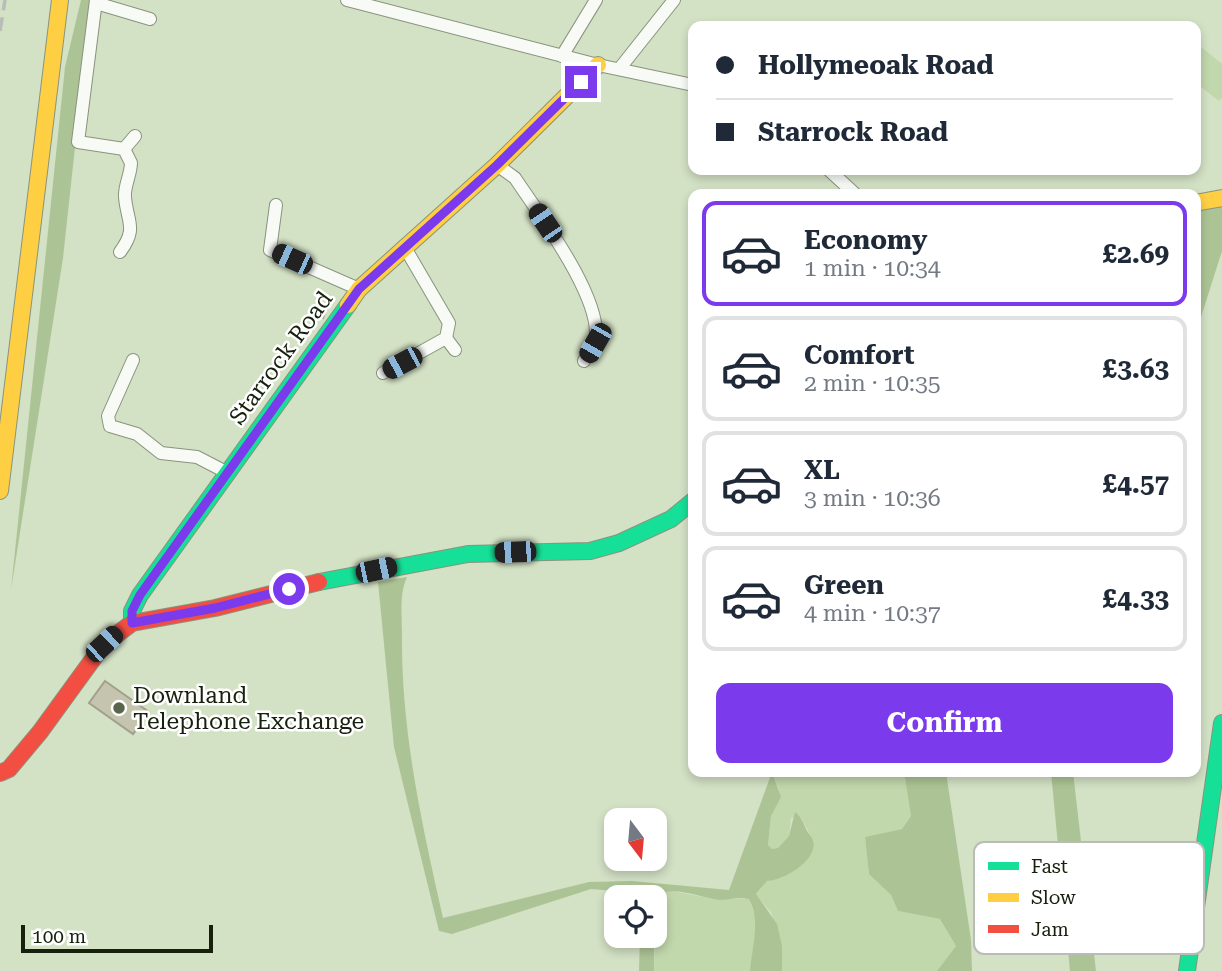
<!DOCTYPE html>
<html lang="en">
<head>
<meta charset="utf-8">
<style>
	:root { --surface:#fff; --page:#f6f6f7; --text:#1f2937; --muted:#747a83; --line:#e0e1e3; --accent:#7c3aed }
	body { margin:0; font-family:"Roboto Serif",serif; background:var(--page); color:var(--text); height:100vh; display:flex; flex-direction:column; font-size:26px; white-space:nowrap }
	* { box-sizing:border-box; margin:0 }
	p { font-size:23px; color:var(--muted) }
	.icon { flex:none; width:38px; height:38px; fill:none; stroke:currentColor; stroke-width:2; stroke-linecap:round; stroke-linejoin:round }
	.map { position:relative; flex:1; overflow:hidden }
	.drawer { position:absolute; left:688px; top:189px; width:513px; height:588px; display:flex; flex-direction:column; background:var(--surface); border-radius:14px; box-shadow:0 4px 10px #0003 }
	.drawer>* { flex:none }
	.banner { position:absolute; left:688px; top:21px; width:513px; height:154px; border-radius:14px; box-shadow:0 4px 10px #0003; display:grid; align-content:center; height:154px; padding:0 28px; background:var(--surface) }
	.needle { width:46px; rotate:164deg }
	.tools { position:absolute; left:604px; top:808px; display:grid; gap:14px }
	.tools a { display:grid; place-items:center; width:63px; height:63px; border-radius:14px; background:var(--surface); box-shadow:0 4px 10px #0003; font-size:35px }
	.scale { position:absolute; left:21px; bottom:18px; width:192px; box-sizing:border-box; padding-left:7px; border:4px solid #17200d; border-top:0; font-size:19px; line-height:24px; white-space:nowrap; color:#17200d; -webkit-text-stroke:5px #fff; paint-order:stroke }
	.end { position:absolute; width:32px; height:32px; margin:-16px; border:9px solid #7c3aed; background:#fff; box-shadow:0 0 0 4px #fff }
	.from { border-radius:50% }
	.car { position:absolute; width:21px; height:42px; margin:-21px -10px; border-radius:9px; box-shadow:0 0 5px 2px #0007; background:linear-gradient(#222 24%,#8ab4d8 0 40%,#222 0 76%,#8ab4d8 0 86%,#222 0) }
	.banner b { display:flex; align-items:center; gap:24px; height:66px; font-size:26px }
	.banner b+b { border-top:2px solid var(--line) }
	.banner i { width:18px; height:18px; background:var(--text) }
	ul { padding:12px 0 0; list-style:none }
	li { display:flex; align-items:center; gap:21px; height:105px; margin:0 14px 10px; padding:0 14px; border:4px solid var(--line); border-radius:14px }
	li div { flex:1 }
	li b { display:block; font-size:26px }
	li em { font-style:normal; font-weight:700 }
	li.on { border-color:var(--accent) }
	li>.icon { width:63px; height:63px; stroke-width:1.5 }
	.cta { display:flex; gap:14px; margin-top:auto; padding:14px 28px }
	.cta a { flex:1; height:80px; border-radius:14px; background:var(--accent); color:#fff; font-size:28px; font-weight:700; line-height:80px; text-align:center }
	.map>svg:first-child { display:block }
	.green { fill:#c1d7ac }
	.forest { fill:#acc495 }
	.building { fill:#c5c4ae; stroke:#a1a18c; stroke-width:2 }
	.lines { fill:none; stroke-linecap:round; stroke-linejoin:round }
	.street-casing { stroke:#89937e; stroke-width:14 }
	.fast-casing { stroke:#89937e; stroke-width:18 }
	.slow-casing { stroke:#89937e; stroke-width:18 }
	.jam-casing { stroke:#89937e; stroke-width:18 }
	.street { stroke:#f8faf6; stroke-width:12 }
	.fast { stroke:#16e098; stroke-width:16 }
	.slow { stroke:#ffcf43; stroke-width:16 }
	.jam { stroke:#f24e42; stroke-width:16 }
	.rail { stroke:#babdb7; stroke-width:3.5; stroke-dasharray:14 7; stroke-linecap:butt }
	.route { stroke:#7c3aed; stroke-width:9 }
	.poi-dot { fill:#59644d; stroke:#fff; stroke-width:2.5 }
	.labels { text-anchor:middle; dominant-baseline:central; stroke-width:5; stroke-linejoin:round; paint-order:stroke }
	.street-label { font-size:23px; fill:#17200d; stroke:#fff }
	.poi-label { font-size:23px; fill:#17200d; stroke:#fff; text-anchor:start }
	.key { fill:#fff; stroke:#b9bcb6; stroke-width:2 }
	.key-label { font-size:19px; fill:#17200d }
</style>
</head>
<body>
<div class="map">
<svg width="1222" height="971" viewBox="0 0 1222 971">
	<rect width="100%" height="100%" fill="#d3e1c5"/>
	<g class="green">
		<path d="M 1195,42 L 1222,64 L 1222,98 L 1219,101 L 1195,82 Z"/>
		<path d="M 772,772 L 904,772 L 911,816 L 902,829 L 865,837 L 869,874 L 891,895 L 898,911 L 940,919 L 956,946 L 937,971 L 782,971 L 782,946 L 771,912 L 756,895 L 767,881 C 789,881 801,858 814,842 L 801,817 L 791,818 L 789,836 L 778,848 L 772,849 L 768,845 L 771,816 L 779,789 Z"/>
		<path d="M 666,890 L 719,900 L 749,898 L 757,923 L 750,971 L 654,971 L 656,904 L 658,894 Z"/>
	</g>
	<g class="forest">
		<path d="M 81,0 L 91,0 L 63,258 L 11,590 L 65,67 Z"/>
		<path d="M 1222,205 L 1222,251 L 1195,336 L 1195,210 Z"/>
		<path d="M 407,577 C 399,595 402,615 402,635 C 401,731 422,825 443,918 L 589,882 L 632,881 L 729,890 L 772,772 L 781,797 L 771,816 L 768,845 L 772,849 L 778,848 L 789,836 L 795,812 C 802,817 803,823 807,831 C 809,834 812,837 813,840 C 819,860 783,881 767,881 L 756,894 L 777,924 L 782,946 L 782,971 L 750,971 C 752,946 761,921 749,899 C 739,896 731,900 720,900 C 701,898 676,886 658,894 L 655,924 L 654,898 L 634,898 L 629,892 L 591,889 L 452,934 L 439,931 L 394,747 L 378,582 Z"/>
		<path d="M 904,772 L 946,772 L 971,940 L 972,971 L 937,971 L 956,946 L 940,919 L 898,911 L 891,895 L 869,874 L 865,837 L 902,829 L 911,816 Z"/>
		<path d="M 1051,772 L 1073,772 L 1096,971 L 1070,971 Z"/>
		<path d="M 640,936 L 654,936 L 654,971 L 639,971 Z"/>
	</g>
	<g class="building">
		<path d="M 317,304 L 327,308 L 323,318 L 313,314 Z"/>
		<path d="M 105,681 L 149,712 L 133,734 L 89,703 Z"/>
	</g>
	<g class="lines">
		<defs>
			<g id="street">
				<path d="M 96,0 L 78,142 L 124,149 L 131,163 C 131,174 124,186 125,197 C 127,222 138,228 120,252"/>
				<path d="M 347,0 L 598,65 L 693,85"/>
				<path d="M 96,3 L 150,19"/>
				<path d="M 562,56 L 596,0"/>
				<path d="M 620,68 L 674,0"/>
				<path d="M 124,149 L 135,136"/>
				<path d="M 497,165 L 515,178 C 538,213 605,301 595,342 C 593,348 587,355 584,361"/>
				<path d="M 829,170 L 855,194"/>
				<path d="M 276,205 L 270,250 L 359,289"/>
				<path d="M 446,338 L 455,350"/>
				<path d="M 133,360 L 108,416 L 110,426 L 137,434 L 161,453 L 197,457 L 226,472"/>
				<path d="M 383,373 L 446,338 L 449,323 L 404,246"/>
			</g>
			<g id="fast">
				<path d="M 319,582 L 468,554 L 590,551 L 619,543 L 671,519 L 693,501"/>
				<path d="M 132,623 L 132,611 L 140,595 L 348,305"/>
				<path d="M 1187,971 L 1222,723"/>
			</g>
			<g id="slow">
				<path d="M 1195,203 L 1222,198"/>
				<path d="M 348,305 L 359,289 L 497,165 L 598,65"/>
				<path d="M 0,491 L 60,0"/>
			</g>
			<path id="jam" d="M 0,773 L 9,769 L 40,732 L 104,644 L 132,623 L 215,608 L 319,582"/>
		</defs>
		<use href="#street" class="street-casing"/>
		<use href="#fast" class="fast-casing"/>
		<use href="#slow" class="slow-casing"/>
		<use href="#jam" class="jam-casing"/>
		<use href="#street" class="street"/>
		<use href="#fast" class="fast"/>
		<use href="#slow" class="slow"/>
		<use href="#jam" class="jam"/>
		<path class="rail" d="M 0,31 L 5,0"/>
	</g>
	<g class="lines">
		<path class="route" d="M 289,589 L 215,608 L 132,623 L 132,611 L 140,595 L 359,289 L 497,165 L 581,82"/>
	</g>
	<circle class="poi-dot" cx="119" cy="708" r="7"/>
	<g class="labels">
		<g class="street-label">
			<text transform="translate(281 358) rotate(-54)">Starrock Road</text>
		</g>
		<g class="poi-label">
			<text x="133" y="695">Downland<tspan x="133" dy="26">Telephone Exchange</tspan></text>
		</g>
	</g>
	<rect x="974" y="842" width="230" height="112" rx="10" class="key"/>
	<rect x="988" y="862" width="31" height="8" fill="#16e098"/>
	<rect x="988" y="893" width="31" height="9" fill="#ffcf43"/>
	<rect x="988" y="925" width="31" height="8" fill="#f24e42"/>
	<g class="key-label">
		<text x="1031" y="873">Fast</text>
		<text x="1031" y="904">Slow</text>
		<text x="1031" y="936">Jam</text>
	</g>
</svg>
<div class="tools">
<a><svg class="needle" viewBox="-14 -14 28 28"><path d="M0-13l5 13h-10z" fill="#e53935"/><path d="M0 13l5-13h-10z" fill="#747a83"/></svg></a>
<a><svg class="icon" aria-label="locate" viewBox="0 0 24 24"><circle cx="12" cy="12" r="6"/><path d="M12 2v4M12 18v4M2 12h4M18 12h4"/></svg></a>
</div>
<div class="scale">100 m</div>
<i class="end from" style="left:289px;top:589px"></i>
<i class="end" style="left:581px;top:82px"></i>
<i class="car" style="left:545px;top:223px;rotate:326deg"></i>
<i class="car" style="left:292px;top:259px;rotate:294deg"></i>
<i class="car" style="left:595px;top:343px;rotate:210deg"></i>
<i class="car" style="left:402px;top:363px;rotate:242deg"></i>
<i class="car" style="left:515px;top:552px;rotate:268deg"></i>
<i class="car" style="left:376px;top:570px;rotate:78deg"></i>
<i class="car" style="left:104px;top:644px;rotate:47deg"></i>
<div class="banner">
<b><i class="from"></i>Hollymeoak Road</b>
<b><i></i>Starrock Road</b>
</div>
<section class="drawer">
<ul>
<li class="on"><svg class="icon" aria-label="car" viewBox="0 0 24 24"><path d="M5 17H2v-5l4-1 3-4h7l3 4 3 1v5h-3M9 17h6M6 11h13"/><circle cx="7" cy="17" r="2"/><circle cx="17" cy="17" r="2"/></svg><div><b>Economy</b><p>1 min · 10:34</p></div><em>£2.69</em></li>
<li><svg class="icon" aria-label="car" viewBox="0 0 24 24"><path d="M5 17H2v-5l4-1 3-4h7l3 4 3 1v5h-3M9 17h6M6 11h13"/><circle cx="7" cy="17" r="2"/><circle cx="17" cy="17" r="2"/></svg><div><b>Comfort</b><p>2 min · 10:35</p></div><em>£3.63</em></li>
<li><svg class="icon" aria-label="car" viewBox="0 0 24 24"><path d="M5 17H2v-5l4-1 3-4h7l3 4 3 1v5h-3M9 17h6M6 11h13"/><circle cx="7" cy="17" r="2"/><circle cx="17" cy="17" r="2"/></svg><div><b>XL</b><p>3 min · 10:36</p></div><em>£4.57</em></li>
<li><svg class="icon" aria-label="car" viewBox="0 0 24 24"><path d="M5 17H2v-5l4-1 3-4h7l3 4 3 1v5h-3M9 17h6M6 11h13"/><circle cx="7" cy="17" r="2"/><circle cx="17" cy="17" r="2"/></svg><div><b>Green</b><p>4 min · 10:37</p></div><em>£4.33</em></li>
</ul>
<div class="cta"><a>Confirm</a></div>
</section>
</div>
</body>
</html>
